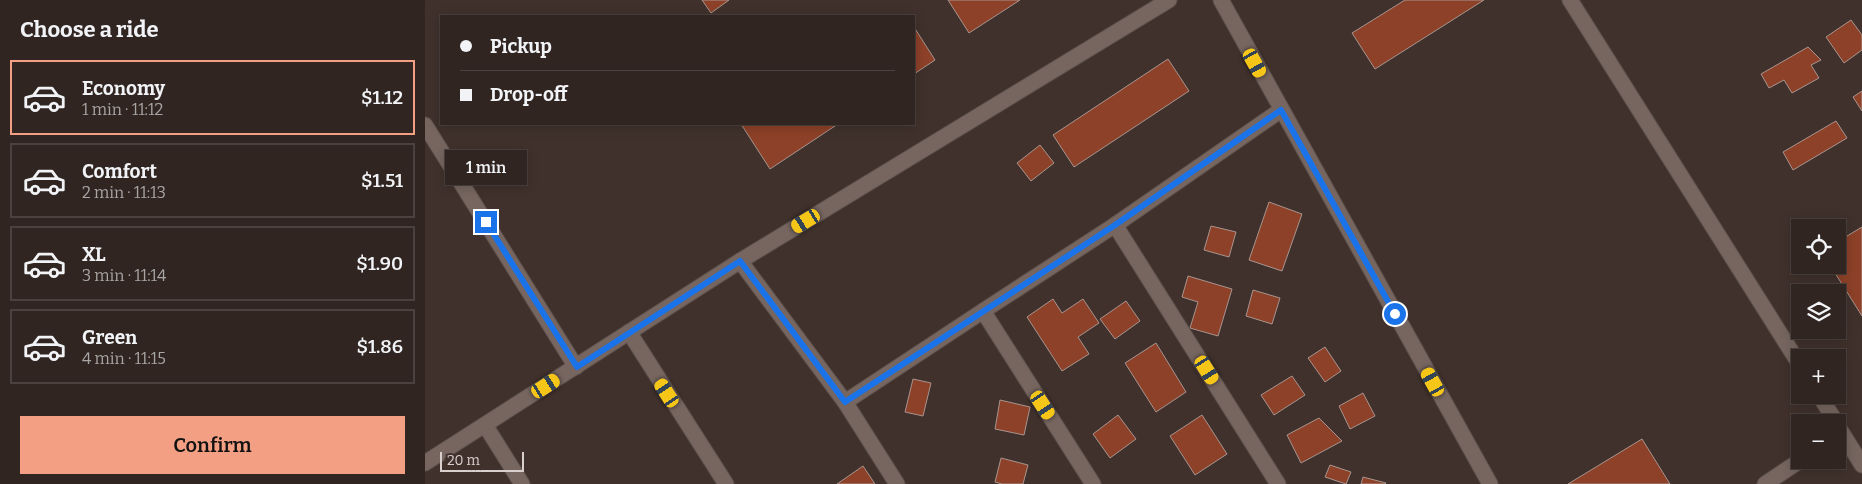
<!DOCTYPE html>
<html lang="en">
<head>
<meta charset="utf-8">
<style>
	:root { --surface:#302521; --page:#382d2a; --text:#f1f3f6; --muted:#a8a5a5; --line:#4b423f; --accent:#f39f83 }
	body { margin:0; font-family:Bitter,serif; background:var(--page); color:var(--text); height:100vh; display:flex; flex-direction:column; font-size:19px; white-space:nowrap }
	* { box-sizing:border-box; margin:0 }
	p { font-size:16px; color:var(--muted) }
	.icon { flex:none; width:28px; height:28px; fill:none; stroke:currentColor; stroke-width:2; stroke-linecap:round; stroke-linejoin:round }
	.map { position:relative; flex:1; overflow:hidden }
	.details { display:flex; flex-direction:column; background:var(--surface); width:425px }
	.details>* { flex:none }
	.guide { position:absolute; left:15px; top:15px; width:475px; height:110px; border-radius:0px; box-shadow:0 2px 12px #0003,0 0 0 1px var(--line); display:grid; align-content:center; height:110px; padding:0 20px; background:var(--surface) }
	.fabs { position:absolute; left:1366px; top:219px; display:grid; gap:10px }
	.fabs a { display:grid; place-items:center; width:55px; height:55px; border-radius:0px; background:var(--surface); box-shadow:0 2px 12px #0003,0 0 0 1px var(--line); font-size:25px }
	.scale { position:absolute; left:15px; bottom:12px; width:84px; box-sizing:border-box; padding-left:5px; border:2px solid #d9cfcc; border-top:0; font-size:14px; line-height:18px; white-space:nowrap; color:#d9cfcc; -webkit-text-stroke:4px #40312c; paint-order:stroke }
	.end { position:absolute; width:22px; height:22px; margin:-11px; border:6px solid #1a73e8; background:#fff; box-shadow:0 0 0 2px #fff }
	.from { border-radius:50% }
	.bubble { position:absolute; height:35px; border-radius:0px; background:var(--surface); box-shadow:0 2px 12px #0003,0 0 0 1px var(--line); font-size:16px; font-weight:600; line-height:35px; text-align:center }
	.car { position:absolute; width:15px; height:30px; margin:-15px -8px; border-radius:6px; box-shadow:0 0 4px 1px #0007; background:linear-gradient(#f5c518 24%,#345 0 40%,#f5c518 0 76%,#345 0 86%,#f5c518 0) }
	.guide b { display:flex; align-items:center; gap:18px; height:48px; font-size:19px }
	.guide b+b { border-top:1px solid var(--line) }
	.guide i { width:12px; height:12px; background:var(--text) }
	ul { padding:0; list-style:none }
	li { display:flex; align-items:center; gap:15px; height:75px; margin:0 10px 8px; padding:0 10px; border:2px solid var(--line); border-radius:0px }
	li div { flex:1 }
	li b { display:block; font-size:19px }
	li em { font-style:normal; font-weight:600 }
	li.current { border-color:var(--accent) }
	li>.icon { width:45px; height:45px; stroke-width:1.5 }
	h2 { padding:0 20px; font-size:22px; line-height:60px }
	.action { display:flex; gap:10px; margin-top:auto; padding:10px 20px }
	.action a { flex:1; height:58px; border-radius:0px; background:var(--accent); color:#111; font-size:20px; font-weight:600; line-height:58px; text-align:center }
	main { display:flex; flex:1; min-height:0 }
	.map>svg:first-child { display:block }
	.building { fill:#8d4128; stroke:#a8958f }
	.lines { fill:none; stroke-linecap:round; stroke-linejoin:round }
	.minor-casing { stroke:#5c504b; stroke-width:17 }
	.minor { stroke:#776660; stroke-width:15 }
	.route { stroke:#1a73e8; stroke-width:6 }
</style>
</head>
<body>
<main>
<section class="details">
<h2>Choose a ride</h2>
<ul>
<li class="current"><svg class="icon" aria-label="car" viewBox="0 0 24 24"><path d="M5 17H2v-5l4-1 3-4h7l3 4 3 1v5h-3M9 17h6M6 11h13"/><circle cx="7" cy="17" r="2"/><circle cx="17" cy="17" r="2"/></svg><div><b>Economy</b><p>1 min · 11:12</p></div><em>$1.12</em></li>
<li><svg class="icon" aria-label="car" viewBox="0 0 24 24"><path d="M5 17H2v-5l4-1 3-4h7l3 4 3 1v5h-3M9 17h6M6 11h13"/><circle cx="7" cy="17" r="2"/><circle cx="17" cy="17" r="2"/></svg><div><b>Comfort</b><p>2 min · 11:13</p></div><em>$1.51</em></li>
<li><svg class="icon" aria-label="car" viewBox="0 0 24 24"><path d="M5 17H2v-5l4-1 3-4h7l3 4 3 1v5h-3M9 17h6M6 11h13"/><circle cx="7" cy="17" r="2"/><circle cx="17" cy="17" r="2"/></svg><div><b>XL</b><p>3 min · 11:14</p></div><em>$1.90</em></li>
<li><svg class="icon" aria-label="car" viewBox="0 0 24 24"><path d="M5 17H2v-5l4-1 3-4h7l3 4 3 1v5h-3M9 17h6M6 11h13"/><circle cx="7" cy="17" r="2"/><circle cx="17" cy="17" r="2"/></svg><div><b>Green</b><p>4 min · 11:15</p></div><em>$1.86</em></li>
</ul>
<div class="action"><a>Confirm</a></div>
</section>
<div class="map">
<svg width="1437" height="484" viewBox="0 0 1437 484">
	<rect width="100%" height="100%" fill="#40312c"/>
	<g class="building">
		<path d="M 277,0 L 304,0 L 286,13 Z"/>
		<path d="M 523,0 L 595,0 L 544,33 Z"/>
		<path d="M 980,0 L 1059,0 L 950,69 L 927,33 Z"/>
		<path d="M 1426,20 L 1437,35 L 1437,50 L 1419,63 L 1401,37 Z"/>
		<path d="M 489,27 L 510,60 L 489,74 Z"/>
		<path d="M 1383,47 L 1396,60 L 1386,65 L 1394,78 L 1367,93 L 1359,80 L 1344,88 L 1336,74 Z"/>
		<path d="M 743,59 L 764,91 L 649,167 L 628,135 Z"/>
		<path d="M 1437,91 L 1437,111 L 1428,97 Z"/>
		<path d="M 1411,121 L 1422,138 L 1368,170 L 1358,152 Z"/>
		<path d="M 316,124 L 413,124 L 345,169 Z"/>
		<path d="M 615,145 L 629,163 L 606,181 L 592,163 Z"/>
		<path d="M 844,202 L 877,214 L 857,271 L 824,260 Z"/>
		<path d="M 786,226 L 811,232 L 804,257 L 779,250 Z"/>
		<path d="M 1437,227 L 1437,316 L 1405,265 L 1412,265 L 1412,242 Z"/>
		<path d="M 763,276 L 807,289 L 793,336 L 765,328 L 773,302 L 757,297 Z"/>
		<path d="M 828,290 L 855,298 L 847,324 L 821,316 Z"/>
		<path d="M 628,299 L 637,313 L 658,299 L 674,323 L 653,337 L 664,354 L 637,371 L 602,317 Z"/>
		<path d="M 701,301 L 715,321 L 690,339 L 675,319 Z"/>
		<path d="M 731,343 L 761,392 L 731,412 L 700,363 Z"/>
		<path d="M 900,347 L 916,371 L 900,382 L 883,358 Z"/>
		<path d="M 867,376 L 880,395 L 849,415 L 836,395 Z"/>
		<path d="M 488,379 L 506,383 L 498,416 L 480,412 Z"/>
		<path d="M 938,393 L 950,416 L 925,429 L 914,406 Z"/>
		<path d="M 575,400 L 605,407 L 599,435 L 570,429 Z"/>
		<path d="M 693,415 L 711,439 L 685,458 L 668,434 Z"/>
		<path d="M 777,415 L 802,454 L 770,475 L 745,436 Z"/>
		<path d="M 894,418 L 917,441 L 876,463 L 862,435 Z"/>
		<path d="M 1217,439 L 1245,484 L 1143,484 Z"/>
		<path d="M 576,458 L 603,465 L 598,484 L 577,484 L 570,482 Z"/>
		<path d="M 905,465 L 926,472 L 921,484 L 900,477 Z"/>
		<path d="M 438,466 L 450,484 L 412,484 Z"/>
		<path d="M 938,477 L 961,483 L 960,484 L 936,484 Z"/>
	</g>
	<g class="lines">
		<defs>
			<g id="minor">
				<path d="M 796,0 L 1065,484"/>
				<path d="M 1145,0 L 1375,365"/>
				<path d="M 0,125 L 151,367"/>
				<path d="M 690,225 L 853,484"/>
				<path d="M 315,261 L 420,402"/>
				<path d="M 204,332 L 301,484"/>
				<path d="M 1394,395 L 1411,422"/>
				<path d="M 60,425 L 97,484"/>
				<path d="M 1412,425 L 1437,465"/>
				<path d="M 0,463 L 315,261 L 744,0"/>
				<path d="M 472,484 L 420,402 L 558,311"/>
				<path d="M 668,484 L 558,311 L 690,225 L 856,110"/>
				<path d="M 1340,484 L 1376,460"/>
			</g>
		</defs>
		<use href="#minor" class="minor-casing"/>
		<use href="#minor" class="minor"/>
	</g>
	<g class="lines">
		<path class="route" d="M 61,222 L 152,367 L 315,261 L 420,402 L 690,225 L 856,110 L 970,314"/>
	</g>
</svg>
<div class="fabs">
<a><svg class="icon" aria-label="locate" viewBox="0 0 24 24"><circle cx="12" cy="12" r="6"/><path d="M12 2v4M12 18v4M2 12h4M18 12h4"/></svg></a>
<a><svg class="icon" aria-label="layers" viewBox="0 0 24 24"><path d="M12 4l9 5-9 5-9-5zM3 14l9 5 9-5"/></svg></a>
<a>+</a>
<a>−</a>
</div>
<div class="scale">20 m</div>
<i class="end from" style="left:970px;top:314px"></i>
<i class="end" style="left:61px;top:222px"></i>
<div class="bubble" style="left:20px;top:150px;width:82px">1 min</div>
<i class="car" style="left:830px;top:63px;rotate:151deg"></i>
<i class="car" style="left:381px;top:221px;rotate:239deg"></i>
<i class="car" style="left:782px;top:370px;rotate:148deg"></i>
<i class="car" style="left:1008px;top:382px;rotate:331deg"></i>
<i class="car" style="left:121px;top:386px;rotate:57deg"></i>
<i class="car" style="left:242px;top:393px;rotate:327deg"></i>
<i class="car" style="left:618px;top:405px;rotate:147deg"></i>
<div class="guide">
<b><i class="from"></i>Pickup</b>
<b><i></i>Drop-off</b>
</div>
</div>
</main>
</body>
</html>
